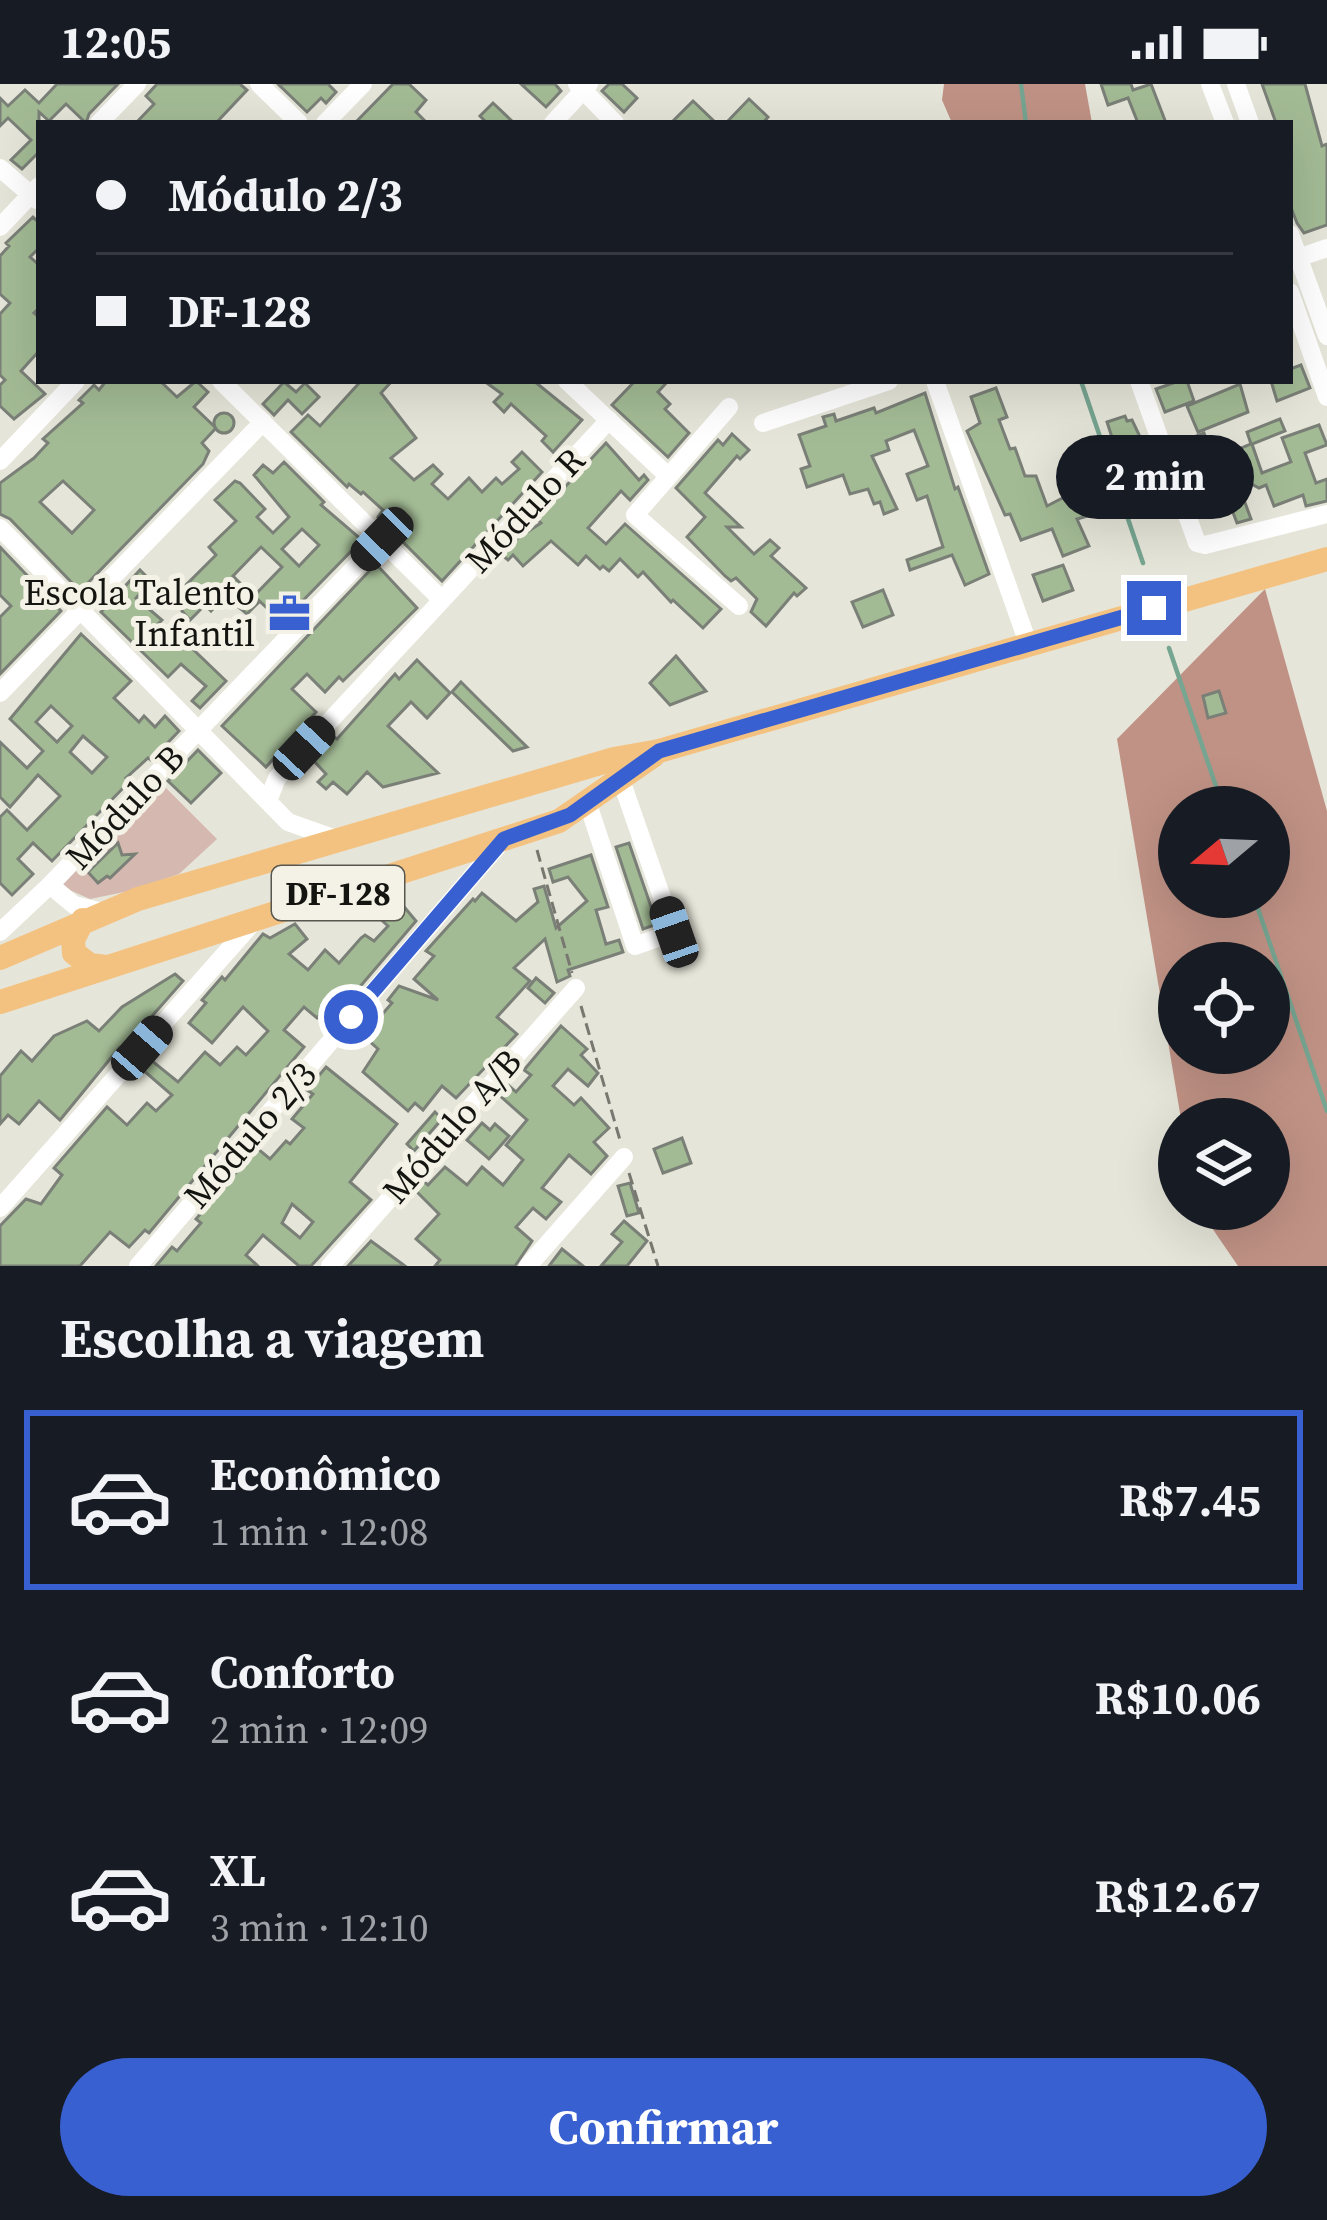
<!DOCTYPE html>
<html lang="pt">
<head>
<meta charset="utf-8">
<style>
	:root { --surface:#171b24; --page:#20242c; --text:#f1f3f6; --muted:#9ea1a6; --line:#363941; --accent:#3860d1 }
	body { margin:0; font-family:"Source Serif 4",serif; background:var(--page); color:var(--text); height:100vh; display:flex; flex-direction:column; font-size:45px; white-space:nowrap }
	* { box-sizing:border-box; margin:0 }
	p { font-size:39px; color:var(--muted) }
	.icon { flex:none; width:66px; height:66px; fill:none; stroke:currentColor; stroke-width:2; stroke-linecap:round; stroke-linejoin:round }
	.map { position:relative; height:1182px; overflow:hidden }
	.details { display:flex; flex-direction:column; background:var(--surface); flex:1 }
	.details>* { flex:none }
	.banner { position:absolute; left:36px; top:36px; width:1257px; height:264px; border-radius:0px; box-shadow:0 12px 48px #0002; display:grid; align-content:center; height:264px; padding:0 60px; background:var(--surface) }
	.needle { width:78px; rotate:251deg }
	.buttons { position:absolute; left:1158px; top:702px; display:grid; gap:24px }
	.buttons a { display:grid; place-items:center; width:132px; height:132px; border-radius:50%; background:var(--surface); box-shadow:0 12px 48px #0002; font-size:60px }
	.end { position:absolute; width:54px; height:54px; margin:-27px; border:15px solid #3860d1; background:#fff; box-shadow:0 0 0 6px #fff }
	.from { border-radius:50% }
	.bubble { position:absolute; height:84px; border-radius:42px; background:var(--surface); box-shadow:0 12px 48px #0002; font-size:39px; font-weight:700; line-height:84px; text-align:center }
	.car { position:absolute; width:36px; height:72px; margin:-36px -18px; border-radius:15px; box-shadow:0 0 9px 3px #0007; background:linear-gradient(#222 24%,#8ab4d8 0 40%,#222 0 76%,#8ab4d8 0 86%,#222 0) }
	.banner b { display:flex; align-items:center; gap:42px; height:114px; font-size:45px }
	.banner b+b { border-top:3px solid var(--line) }
	.banner i { width:30px; height:30px; background:var(--text) }
	ul { padding:0; list-style:none }
	li { display:flex; align-items:center; gap:36px; height:180px; margin:0 24px 18px; padding:0 36px; border:6px solid transparent; border-radius:0px }
	li div { flex:1 }
	li b { display:block; font-size:45px }
	li em { font-style:normal; font-weight:700 }
	li.on { border-color:var(--accent) }
	li>.icon { width:108px; height:108px; stroke-width:1.5 }
	h2 { padding:0 60px; font-size:54px; line-height:144px }
	.primary-button { display:flex; gap:24px; margin-top:auto; padding:24px 60px }
	.primary-button a { flex:1; height:138px; border-radius:72px; background:var(--accent); color:#fff; font-size:48px; font-weight:700; line-height:138px; text-align:center }
	.status { display:flex; justify-content:space-between; align-items:center; height:84px; padding:0 60px; background:var(--surface); direction:ltr }
	.status svg { height:33px; fill:currentColor }
	.map>svg:first-child { display:block }
	.green { fill:#d5b8b0 }
	.forest { fill:#c09285; fill-rule:evenodd }
	.lines { fill:none; stroke-linecap:round; stroke-linejoin:round }
	.stream { stroke:#76a591; stroke-width:4.5 }
	.building { fill:#a3bb95; stroke:#7a8077; stroke-width:3; fill-rule:evenodd }
	.path { stroke:#787770; stroke-width:3; stroke-dasharray:12 6; stroke-linecap:butt }
	.minor { stroke:#fff; stroke-width:18 }
	.major { stroke:#f4c280; stroke-width:24 }
	.route { stroke:#3860d1; stroke-width:15 }
	.labels { text-anchor:middle; dominant-baseline:central; stroke-width:10; stroke-linejoin:round; paint-order:stroke }
	.shield { fill:#f4f2e6; stroke:#575750; stroke-width:3 }
	.shield-label { font-size:33px; font-weight:bold; fill:#141410 }
	.street-label { font-size:36px; fill:#141410; stroke:#f4f2e6 }
	.poi-label { font-size:36px; fill:#141410; stroke:#f4f2e6; text-anchor:end }
</style>
</head>
<body>
<div class="status"><b>12:05</b><svg viewBox="0 0 49 12"><path d="M0 12V9h3v3zM5 12V6h3v6zM10 12V3h3v9zM15 12V0h3v12zM26 1h20v11H26zM47 4h2v5h-2z"/></svg></div>
<div class="map">
<svg width="1327" height="1182" viewBox="0 0 1327 1182">
	<rect width="100%" height="100%" fill="#e6e5d9"/>
	<path class="green" d="M 159,697 L 217,755 L 179,790 L 129,807 L 90,815 L 63,803 L 62,795 Z"/>
	<g class="forest">
		<path d="M 944,0 L 1085,0 L 1092,39 L 952,39 L 942,16 Z"/>
		<path d="M 1265,505 L 1327,727 L 1327,1182 L 1238,1182 L 1199,1125 L 1269,1125 L 1269,1035 L 1181,1035 L 1117,655 ZM 1179,723 L 1269,723 L 1269,813 L 1179,813 ZM 1179,879 L 1269,879 L 1269,969 L 1179,969 Z"/>
	</g>
	<g class="lines">
		<g class="stream">
			<path d="M 1021,0 L 1026,39"/>
			<path d="M 1081,297 L 1143,479"/>
			<path d="M 1169,564 L 1223,723"/>
			<path d="M 1254,813 L 1327,1027"/>
		</g>
	</g>
	<g class="building">
		<path d="M 57,0 L 118,0 L 89,30 L 86,39 L 66,20 L 49,37 L 39,28 L 39,68 L 22,85 L 11,76 L 31,56 L 8,34 L 0,42 L 0,14 L 8,22 L 25,6 L 39,19 Z"/>
		<path d="M 157,0 L 240,0 L 247,6 L 216,39 L 136,39 L 154,20 L 146,12 Z"/>
		<path d="M 278,0 L 328,0 L 336,8 L 326,19 L 321,14 L 307,28 Z"/>
		<path d="M 393,0 L 409,0 L 426,16 L 416,28 L 427,39 L 355,39 Z"/>
		<path d="M 521,0 L 555,0 L 561,7 L 546,23 Z"/>
		<path d="M 609,0 L 622,0 L 637,14 L 624,28 L 602,7 Z"/>
		<path d="M 1101,0 L 1131,0 L 1133,6 L 1151,0 L 1166,39 L 1138,39 L 1128,14 L 1108,21 Z"/>
		<path d="M 1262,0 L 1305,0 L 1322,62 L 1327,60 L 1327,141 L 1304,149 L 1297,139 L 1290,121 L 1290,39 L 1276,39 Z"/>
		<path d="M 749,15 L 768,33 L 763,39 L 726,39 Z"/>
		<path d="M 693,17 L 716,39 L 671,39 Z"/>
		<path d="M 493,19 L 514,39 L 487,39 L 480,32 Z"/>
		<path d="M 33,133 L 39,139 L 39,164 L 30,173 L 39,181 L 39,224 L 34,229 L 39,233 L 39,267 L 21,287 L 45,310 L 14,335 L 0,322 L 0,301 L 5,296 L 0,291 L 0,230 L 10,219 L 0,210 L 0,172 L 9,162 L 6,159 Z"/>
		<path d="M 1301,281 L 1310,304 L 1277,317 L 1271,297 L 1290,297 L 1290,285 Z"/>
		<path d="M 106,297 L 160,297 L 177,313 L 196,297 L 208,308 L 194,323 L 216,344 L 202,359 L 209,367 L 203,380 L 80,507 L 10,435 L 0,430 L 0,399 L 34,374 L 48,359 L 43,355 L 83,319 L 79,316 L 94,301 L 99,306 ZM 63,397 L 94,426 L 72,449 L 40,418 Z"/>
		<path d="M 361,297 L 392,297 L 381,309 L 416,354 L 391,374 L 414,396 L 433,381 L 442,390 L 432,400 L 448,415 L 469,394 L 482,408 L 496,394 L 502,400 L 519,385 L 512,378 L 522,368 L 542,388 L 442,497 L 378,433 L 383,426 L 363,408 L 361,410 L 349,400 L 347,403 L 291,348 L 308,331 L 320,342 Z"/>
		<path d="M 484,297 L 534,297 L 582,336 L 553,368 L 542,357 L 546,352 L 511,320 L 504,328 L 494,318 L 502,310 Z"/>
		<path d="M 635,297 L 668,297 L 658,308 L 670,320 L 665,325 L 689,349 L 668,373 L 612,321 Z"/>
		<path d="M 1179,297 L 1187,297 L 1194,317 L 1165,328 L 1156,305 Z"/>
		<path d="M 284,298 L 296,308 L 305,299 L 319,313 L 302,330 L 288,316 L 274,331 L 263,320 Z"/>
		<path d="M 1240,300 L 1248,328 L 1198,348 L 1187,322 Z"/>
		<path d="M 996,304 L 1007,333 L 999,336 L 1010,365 L 1015,364 L 1025,392 L 1036,392 L 1047,422 L 1078,406 L 1088,432 L 1077,435 L 1089,462 L 1063,472 L 1052,445 L 1021,456 L 1010,430 L 1005,431 L 967,347 L 980,339 L 971,313 Z"/>
		<path d="M 925,309 L 955,405 L 958,403 L 989,490 L 965,501 L 952,471 L 910,486 L 907,476 L 943,463 L 927,412 L 917,416 L 907,390 L 928,382 L 914,346 L 886,357 L 889,366 L 872,372 L 897,425 L 884,430 L 880,418 L 874,420 L 868,405 L 850,410 L 843,391 L 807,403 L 801,385 L 810,382 L 799,351 L 826,342 L 823,333 L 834,330 L 836,337 L 874,324 L 876,329 Z"/>
		<circle cx="224" cy="339" r="10"/>
		<path d="M 1125,332 L 1127,337 L 1132,336 L 1141,355 L 1145,353 L 1150,368 L 1134,374 L 1131,368 L 1118,372 L 1107,338 Z"/>
		<path d="M 1280,335 L 1285,347 L 1252,360 L 1262,389 L 1291,378 L 1282,354 L 1319,341 L 1327,361 L 1305,369 L 1316,399 L 1327,395 L 1327,417 L 1306,422 L 1303,411 L 1274,422 L 1266,401 L 1259,404 L 1235,391 L 1251,435 L 1237,439 L 1213,376 L 1251,360 L 1247,348 Z"/>
		<path d="M 1204,349 L 1214,374 L 1186,387 L 1176,360 Z"/>
		<path d="M 732,350 L 749,366 L 740,375 L 737,372 L 705,409 L 741,443 L 727,443 L 754,470 L 770,456 L 779,464 L 771,472 L 806,504 L 797,512 L 794,509 L 766,542 L 751,528 L 757,515 L 736,494 L 731,497 L 725,492 L 687,453 L 705,433 L 676,404 L 718,356 L 723,361 Z"/>
		<path d="M 606,359 L 639,396 L 644,391 L 648,396 L 630,416 L 621,407 L 588,444 L 606,460 L 625,440 L 721,525 L 703,544 L 673,516 L 671,518 L 643,488 L 638,493 L 620,475 L 609,487 L 603,482 L 600,485 L 586,472 L 578,481 L 551,457 L 523,482 L 513,471 L 508,476 L 502,471 L 518,454 L 541,439 L 536,434 Z"/>
		<path d="M 284,378 L 324,418 L 321,421 L 362,456 L 282,538 L 254,512 L 282,483 L 261,463 L 233,492 L 259,518 L 247,530 L 225,512 L 211,527 L 205,521 L 190,536 L 182,527 L 185,522 L 180,517 L 190,506 L 185,502 L 216,471 L 209,463 L 236,437 L 215,416 L 235,397 L 240,399 L 265,425 L 257,433 L 273,449 L 289,433 L 254,391 L 263,381 L 273,389 ZM 302,445 L 319,461 L 299,482 L 282,465 Z"/>
		<path d="M 1157,387 L 1167,415 L 1139,426 L 1129,397 Z"/>
		<path d="M 0,463 L 61,527 L 0,590 L 0,533 L 11,522 L 0,511 Z"/>
		<path d="M 376,480 L 417,524 L 343,597 L 339,593 L 325,608 L 307,590 L 292,605 L 316,628 L 266,683 L 222,642 Z"/>
		<path d="M 1063,481 L 1073,506 L 1043,517 L 1033,491 Z"/>
		<path d="M 140,486 L 151,497 L 136,514 L 162,536 L 158,540 L 172,554 L 177,550 L 226,597 L 200,624 L 192,617 L 206,602 L 181,580 L 168,593 L 101,528 Z"/>
		<path d="M 883,506 L 893,531 L 863,543 L 852,518 Z"/>
		<path d="M 81,550 L 131,597 L 114,614 L 139,638 L 144,632 L 155,643 L 165,632 L 179,647 L 151,676 L 148,674 L 126,694 L 130,697 L 52,777 L 33,759 L 18,775 L 33,790 L 12,811 L 0,799 L 0,733 L 7,726 L 27,746 L 60,712 L 38,691 L 10,723 L 0,713 L 0,658 L 27,684 L 43,667 L 10,635 ZM 51,622 L 72,642 L 57,658 L 36,638 ZM 83,652 L 107,673 L 92,689 L 70,668 Z"/>
		<path d="M 676,572 L 706,607 L 670,621 L 650,599 Z"/>
		<path d="M 417,576 L 450,609 L 427,634 L 411,618 L 388,642 L 438,689 L 383,703 L 367,688 L 347,710 L 333,698 L 326,705 L 318,698 L 326,690 L 313,676 L 334,653 L 337,655 L 395,590 L 399,595 Z"/>
		<path d="M 461,598 L 482,619 L 527,663 L 513,667 L 452,608 Z"/>
		<path d="M 1219,607 L 1226,629 L 1208,634 L 1203,612 Z"/>
		<path d="M 198,666 L 221,689 L 191,719 L 168,697 Z"/>
		<path d="M 118,759 L 122,771 L 135,770 L 110,794 L 107,792 L 98,799 L 88,788 Z"/>
		<path d="M 629,759 L 657,840 L 643,845 L 616,763 Z"/>
		<path d="M 591,771 L 608,823 L 596,826 L 606,860 L 619,856 L 623,868 L 568,886 L 570,892 L 557,898 L 545,855 L 514,884 L 530,897 L 497,933 L 517,950 L 456,1014 L 442,1002 L 423,1026 L 415,1019 L 408,1027 L 363,988 L 378,965 L 358,947 L 367,937 L 372,942 L 392,919 L 388,916 L 399,902 L 438,916 L 414,895 L 434,872 L 426,867 L 473,815 L 475,817 L 482,809 L 516,837 L 538,818 L 534,805 L 544,802 L 556,844 L 587,817 L 568,793 L 553,798 L 549,785 Z"/>
		<path d="M 395,812 L 416,837 L 346,919 L 337,911 L 317,934 L 304,923 L 284,946 L 304,963 L 149,1149 L 145,1146 L 129,1163 L 110,1148 L 80,1182 L 0,1182 L 0,1142 L 26,1115 L 41,1120 L 62,1091 L 54,1084 L 107,1023 L 127,1041 L 147,1019 L 156,1027 L 172,1011 L 143,986 L 151,976 L 178,998 L 205,968 L 220,981 L 237,963 L 246,971 L 268,947 L 243,923 L 212,959 L 189,939 L 206,919 L 202,916 L 222,893 L 225,896 L 263,850 L 270,854 L 295,840 L 307,855 L 289,870 L 308,886 L 325,866 L 339,879 L 361,854 L 365,851 L 374,857 L 388,842 L 365,821 Z"/>
		<path d="M 175,890 L 183,897 L 122,966 L 119,964 L 60,1036 L 39,1017 L 19,1040 L 8,1031 L 0,1040 L 0,992 L 21,967 L 32,977 L 54,952 L 87,937 L 99,947 L 122,923 Z"/>
		<path d="M 536,894 L 554,909 L 545,919 L 528,904 Z"/>
		<path d="M 561,942 L 587,965 L 581,971 L 598,989 L 588,1002 L 568,985 L 553,1002 L 574,1021 L 581,1014 L 609,1044 L 594,1058 L 607,1072 L 591,1090 L 569,1071 L 542,1104 L 561,1118 L 546,1135 L 533,1124 L 516,1143 L 532,1157 L 515,1182 L 435,1182 L 440,1176 L 416,1155 L 439,1130 L 415,1106 L 423,1097 L 428,1101 L 445,1083 L 467,1101 L 482,1083 L 503,1101 L 523,1076 L 506,1061 L 527,1036 L 499,1011 L 508,1001 L 516,1008 L 531,991 L 524,986 Z"/>
		<path d="M 326,983 L 397,1040 L 350,1098 L 371,1116 L 311,1182 L 299,1182 L 263,1151 L 246,1171 L 258,1182 L 156,1182 L 172,1163 L 177,1167 L 194,1147 L 201,1139 L 196,1135 L 257,1064 L 270,1075 L 286,1057 L 290,1060 L 304,1044 L 292,1035 L 313,1010 L 307,1006 ZM 292,1120 L 313,1138 L 300,1154 L 282,1139 Z"/>
		<path d="M 435,1028 L 442,1035 L 414,1067 L 407,1060 Z"/>
		<path d="M 482,1039 L 490,1046 L 495,1040 L 509,1052 L 489,1075 L 467,1056 Z"/>
		<path d="M 682,1054 L 691,1079 L 663,1089 L 654,1065 Z"/>
		<path d="M 630,1099 L 639,1129 L 627,1132 L 618,1102 Z"/>
		<path d="M 624,1137 L 647,1157 L 627,1182 L 601,1182 L 622,1158 L 612,1150 Z"/>
		<path d="M 371,1157 L 405,1182 L 348,1182 Z"/>
		<path d="M 562,1165 L 583,1182 L 549,1182 Z"/>
	</g>
	<g class="lines">
		<g class="path">
			<path d="M 537,766 L 572,889"/>
			<path d="M 581,922 L 620,1056"/>
			<path d="M 629,1089 L 658,1182"/>
		</g>
		<g class="minor">
			<path d="M 259,0 L 299,39"/>
			<path d="M 577,0 L 615,39"/>
			<path d="M 1210,0 L 1225,39"/>
			<path d="M 1236,0 L 1250,39"/>
			<path d="M 99,39 L 137,0"/>
			<path d="M 325,39 L 363,0"/>
			<path d="M 553,39 L 589,0"/>
			<path d="M 0,84 L 37,116"/>
			<path d="M 0,143 L 39,102"/>
			<path d="M 1290,150 L 1327,252"/>
			<path d="M 1292,176 L 1327,164"/>
			<path d="M 1290,208 L 1327,313"/>
			<path d="M 221,297 L 442,516"/>
			<path d="M 567,297 L 668,392"/>
			<path d="M 935,297 L 1029,562"/>
			<path d="M 1139,297 L 1197,459 L 1205,461 L 1327,430"/>
			<path d="M 729,323 L 635,431 L 739,522"/>
			<path d="M 763,339 L 889,297"/>
			<path d="M 0,377 L 76,297"/>
			<path d="M 0,444 L 288,738 L 336,755"/>
			<path d="M 0,609 L 263,338"/>
			<path d="M 268,717 L 277,694 L 609,336"/>
			<path d="M 588,720 L 635,862 L 674,848 L 621,696"/>
			<path d="M 50,801 L 74,821 L 103,828"/>
			<path d="M 0,848 L 50,801 L 382,455"/>
			<path d="M 0,1124 L 255,836"/>
			<path d="M 138,1182 L 504,755"/>
			<path d="M 330,1182 L 576,904"/>
			<path d="M 528,1182 L 624,1073"/>
		</g>
		<g class="major">
			<path d="M 83,836 L 73,856 L 74,869 L 90,881 L 106,883"/>
			<path d="M 0,874 L 138,815 L 614,675 L 659,667 L 1327,475"/>
			<path d="M 0,918 L 559,737 L 653,672"/>
		</g>
	</g>
	<g class="lines">
		<path class="route" d="M 351,933 L 504,755 L 570,731 L 659,667 L 1154,524"/>
	</g>
	<defs>
		<symbol id="office-bare" viewBox="-9 -9 18 18"><path d="M-6-3h4V-5.5h4V-3h4V5H-6ZM-1-4.5V-3h2v-1.5ZM-6 0V1H6V0Z" fill="#3860d1" stroke="#f4f2e6" stroke-width="2.5" paint-order="stroke"/></symbol>
	</defs>
	<g fill-rule="evenodd">
		<use href="#office-bare" x="260" y="500" width="59" height="59"/>
	</g>
	<g class="labels">
		<rect class="shield" x="272" y="782" width="132" height="54" rx="9"/>
		<g class="shield-label">
			<text x="338" y="809">DF-128</text>
		</g>
		<g class="street-label">
			<text transform="translate(525 426) rotate(-47)">Módulo R</text>
			<text transform="translate(125 723) rotate(-47)">Módulo B</text>
			<text transform="translate(452 1042) rotate(-49)">Módulo A/B</text>
			<text transform="translate(250 1051) rotate(-49)">Módulo 2/3</text>
		</g>
		<g class="poi-label">
			<text x="255" y="508">Escola Talento<tspan x="255" dy="41">Infantil</tspan></text>
		</g>
	</g>
</svg>
<div class="buttons">
<a><svg class="needle" viewBox="-14 -14 28 28"><path d="M0-13l5 13h-10z" fill="#e53935"/><path d="M0 13l5-13h-10z" fill="#9ea1a6"/></svg></a>
<a><svg class="icon" aria-label="locate" viewBox="0 0 24 24"><circle cx="12" cy="12" r="6"/><path d="M12 2v4M12 18v4M2 12h4M18 12h4"/></svg></a>
<a><svg class="icon" aria-label="layers" viewBox="0 0 24 24"><path d="M12 4l9 5-9 5-9-5zM3 14l9 5 9-5"/></svg></a>
</div>
<i class="end from" style="left:351px;top:933px"></i>
<i class="end" style="left:1154px;top:524px"></i>
<div class="bubble" style="left:1056px;top:351px;width:198px">2 min</div>
<i class="car" style="left:382px;top:455px;rotate:224deg"></i>
<i class="car" style="left:304px;top:664px;rotate:43deg"></i>
<i class="car" style="left:674px;top:848px;rotate:341deg"></i>
<i class="car" style="left:142px;top:964px;rotate:41deg"></i>
<div class="banner">
<b><i class="from"></i>Módulo 2/3</b>
<b><i></i>DF-128</b>
</div>
</div>
<section class="details">
<h2>Escolha a viagem</h2>
<ul>
<li class="on"><svg class="icon" aria-label="car" viewBox="0 0 24 24"><path d="M5 17H2v-5l4-1 3-4h7l3 4 3 1v5h-3M9 17h6M6 11h13"/><circle cx="7" cy="17" r="2"/><circle cx="17" cy="17" r="2"/></svg><div><b>Econômico</b><p>1 min · 12:08</p></div><em>R$7.45</em></li>
<li><svg class="icon" aria-label="car" viewBox="0 0 24 24"><path d="M5 17H2v-5l4-1 3-4h7l3 4 3 1v5h-3M9 17h6M6 11h13"/><circle cx="7" cy="17" r="2"/><circle cx="17" cy="17" r="2"/></svg><div><b>Conforto</b><p>2 min · 12:09</p></div><em>R$10.06</em></li>
<li><svg class="icon" aria-label="car" viewBox="0 0 24 24"><path d="M5 17H2v-5l4-1 3-4h7l3 4 3 1v5h-3M9 17h6M6 11h13"/><circle cx="7" cy="17" r="2"/><circle cx="17" cy="17" r="2"/></svg><div><b>XL</b><p>3 min · 12:10</p></div><em>R$12.67</em></li>
</ul>
<div class="primary-button"><a>Confirmar</a></div>
</section>
</body>
</html>
